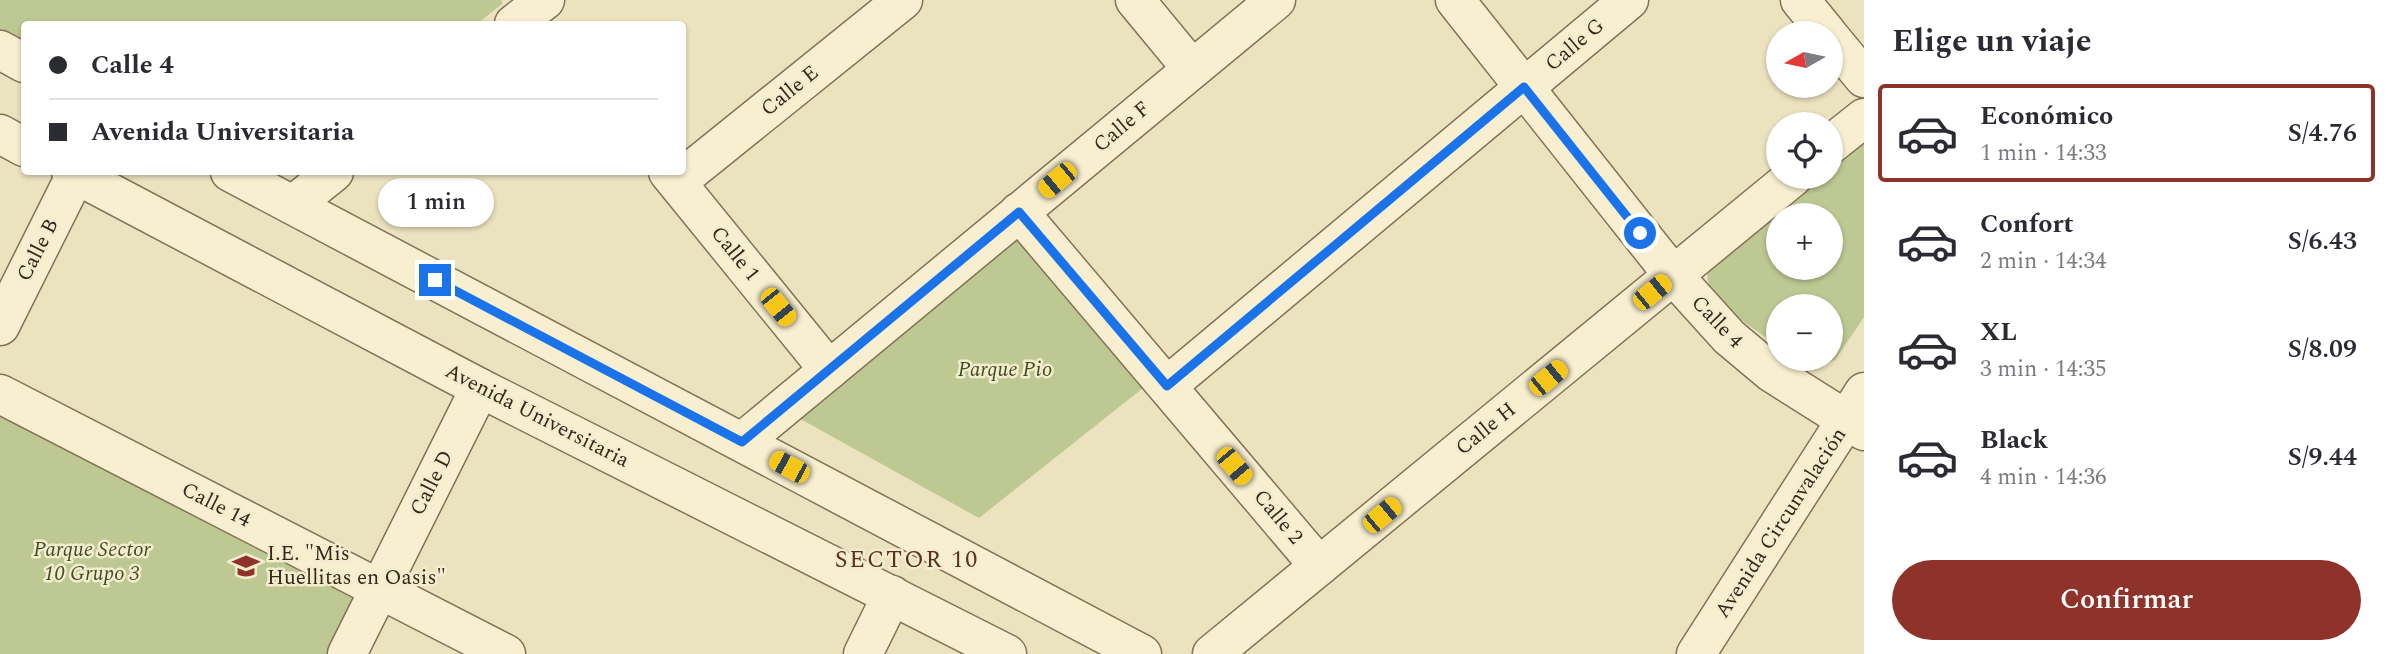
<!DOCTYPE html>
<html lang="es">
<head>
<meta charset="utf-8">
<style>
	:root { --surface:#fff; --page:#f2f2f3; --text:#2b2b33; --muted:#7c7c81; --line:#e1e1e2; --accent:#8f332a }
	body { margin:0; font-family:Spectral,serif; background:var(--page); color:var(--text); height:100vh; display:flex; flex-direction:column; font-size:26px; white-space:nowrap }
	* { box-sizing:border-box; margin:0 }
	p { font-size:23px; color:var(--muted) }
	.icon { flex:none; width:38px; height:38px; fill:none; stroke:currentColor; stroke-width:2; stroke-linecap:round; stroke-linejoin:round }
	.map { position:relative; flex:1; overflow:hidden }
	.details { display:flex; flex-direction:column; background:var(--surface); width:525px }
	.details>* { flex:none }
	.guide { position:absolute; left:21px; top:21px; width:665px; height:154px; border-radius:7px; box-shadow:0 2px 5px #0004; display:grid; align-content:center; height:154px; padding:0 28px; background:var(--surface) }
	.needle { width:46px; rotate:261deg }
	.buttons { position:absolute; left:1766px; top:21px; display:grid; gap:14px }
	.buttons a { display:grid; place-items:center; width:77px; height:77px; border-radius:50%; background:var(--surface); box-shadow:0 2px 5px #0004; font-size:35px }
	.end { position:absolute; width:32px; height:32px; margin:-16px; border:9px solid #1a73e8; background:#fff; box-shadow:0 0 0 4px #fff }
	.from { border-radius:50% }
	.bubble { position:absolute; height:49px; border-radius:24px; background:var(--surface); box-shadow:0 2px 5px #0004; font-size:23px; font-weight:600; line-height:49px; text-align:center }
	.car { position:absolute; width:21px; height:42px; margin:-21px -10px; border-radius:9px; box-shadow:0 0 5px 2px #0007; background:linear-gradient(#f5c518 24%,#345 0 40%,#f5c518 0 76%,#345 0 86%,#f5c518 0) }
	.guide b { display:flex; align-items:center; gap:24px; height:66px; font-size:26px }
	.guide b+b { border-top:2px solid var(--line) }
	.guide i { width:18px; height:18px; background:var(--text) }
	ul { padding:0; list-style:none }
	li { display:flex; align-items:center; gap:21px; height:98px; margin:0 14px 10px; padding:0 14px; border:4px solid transparent; border-radius:7px }
	li div { flex:1 }
	li b { display:block; font-size:26px }
	li em { font-style:normal; font-weight:600 }
	li.on { border-color:var(--accent) }
	li>.icon { width:63px; height:63px; stroke-width:1.5 }
	h2 { padding:0 28px; font-size:32px; line-height:84px }
	.button { display:flex; gap:14px; margin-top:auto; padding:14px 28px }
	.button a { flex:1; height:80px; border-radius:42px; background:var(--accent); color:#fff; font-size:28px; font-weight:600; line-height:80px; text-align:center }
	main { display:flex; flex:1; min-height:0 }
	.map>svg:first-child { display:block }
	.green { fill:#bdc893; fill-rule:evenodd }
	.lines { fill:none; stroke-linecap:round; stroke-linejoin:round }
	.minor-casing { stroke:#837257; stroke-width:41 }
	.minor { stroke:#f7efd0; stroke-width:38 }
	.route { stroke:#1a73e8; stroke-width:9 }
	.labels { text-anchor:middle; dominant-baseline:central; stroke-width:5; stroke-linejoin:round; paint-order:stroke }
	.street-label { font-size:21px; fill:#32291c; stroke:#f3eccd }
	.park-label { font-size:21px; font-style:italic; fill:#3f4e23; stroke:#f3eccd }
	.poi-label { font-size:21px; fill:#32291c; stroke:#f3eccd; text-anchor:start }
	.quarter-label { font-size:24px; letter-spacing:2px; fill:#5d301d; stroke:#f3eccd }
</style>
</head>
<body>
<main>
<div class="map">
<svg width="1864" height="654" viewBox="0 0 1864 654">
	<rect width="100%" height="100%" fill="#ebe2be"/>
	<g class="green">
		<path d="M 0,0 L 501,0 L 503,3 L 477,24 L 24,24 L 24,46 L 0,33 Z"/>
		<path d="M 1864,125 L 1864,317 L 1835,360 L 1821,364 L 1804,364 L 1797,359 L 1830,359 L 1830,306 L 1778,306 L 1778,346 L 1716,302 L 1709,287 L 1706,267 L 1806,177 L 1830,177 L 1831,155 ZM 1778,215 L 1830,215 L 1830,268 L 1778,268 Z"/>
		<path d="M 1016,226 L 1148,384 L 979,518 L 797,417 Z"/>
		<path d="M 0,409 L 356,594 L 327,654 L 0,654 Z"/>
	</g>
	<g class="lines">
		<defs>
			<g id="minor">
				<path d="M 1135,0 L 1192,69"/>
				<path d="M 1455,0 L 1673,275 L 1729,337 L 1772,373 L 1864,431"/>
				<path d="M 1800,0 L 1827,33"/>
				<path d="M 514,24 L 545,0"/>
				<path d="M 1830,37 L 1864,78"/>
				<path d="M 0,50 L 24,63"/>
				<path d="M 0,134 L 24,147"/>
				<path d="M 1830,145 L 1864,118"/>
				<path d="M 71,172 L 480,388 L 1007,654"/>
				<path d="M 230,172 L 1142,654"/>
				<path d="M 668,172 L 829,370"/>
				<path d="M 677,182 L 903,0"/>
				<path d="M 293,205 L 334,172"/>
				<path d="M 1019,212 L 1319,566"/>
				<path d="M 0,326 L 76,174"/>
				<path d="M 1167,386 L 1629,0"/>
				<path d="M 0,394 L 506,654"/>
				<path d="M 742,442 L 1276,0"/>
				<path d="M 347,654 L 480,388"/>
				<path d="M 863,654 L 892,595"/>
				<path d="M 1212,654 L 1793,177"/>
				<path d="M 1696,654 L 1864,392"/>
			</g>
		</defs>
		<use href="#minor" class="minor-casing"/>
		<use href="#minor" class="minor"/>
	</g>
	<g class="lines">
		<path class="route" d="M 435,280 L 742,442 L 1019,212 L 1167,386 L 1524,87 L 1640,233"/>
	</g>
	<defs>
		<symbol id="school-bare" viewBox="-9 -9 18 18"><path d="M0-5L7-2L0 1L-7-2ZM-4 1L0 2.5L4 1V4Q0 6-4 4Z" fill="#8f332a" stroke="#f3eccd" stroke-width="2.5" paint-order="stroke"/></symbol>
	</defs>
	<g fill-rule="evenodd">
		<use href="#school-bare" x="227" y="547" width="38" height="38"/>
	</g>
	<g class="labels">
		<g class="street-label">
			<text transform="translate(1575 45) rotate(-40)">Calle G</text>
			<text transform="translate(790 91) rotate(-39)">Calle E</text>
			<text transform="translate(1122 127) rotate(-40)">Calle F</text>
			<text transform="translate(38 250) rotate(-63)">Calle B</text>
			<text transform="translate(735 254) rotate(51)">Calle 1</text>
			<text transform="translate(1717 322) rotate(46)">Calle 4</text>
			<text transform="translate(537 416) rotate(27)">Avenida Universitaria</text>
			<text transform="translate(1486 429) rotate(-39)">Calle H</text>
			<text transform="translate(432 483) rotate(-63)">Calle D</text>
			<text transform="translate(216 505) rotate(27)">Calle 14</text>
			<text transform="translate(1278 517) rotate(50)">Calle 2</text>
			<text transform="translate(1781 523) rotate(-57)">Avenida Circunvalación</text>
		</g>
		<g class="park-label">
			<text x="1005" y="370">Parque Pio</text>
			<text x="92" y="550">Parque Sector<tspan x="92" dy="24">10 Grupo 3</tspan></text>
		</g>
		<g class="poi-label">
			<text x="267" y="554">I.E. "Mis<tspan x="267" dy="24">Huellitas en Oasis"</tspan></text>
		</g>
		<g class="quarter-label">
			<text x="907" y="560">SECTOR 10</text>
		</g>
	</g>
</svg>
<div class="buttons">
<a><svg class="needle" viewBox="-14 -14 28 28"><path d="M0-13l5 13h-10z" fill="#e53935"/><path d="M0 13l5-13h-10z" fill="#7c7c81"/></svg></a>
<a><svg class="icon" aria-label="locate" viewBox="0 0 24 24"><circle cx="12" cy="12" r="6"/><path d="M12 2v4M12 18v4M2 12h4M18 12h4"/></svg></a>
<a>+</a>
<a>−</a>
</div>
<i class="end from" style="left:1640px;top:233px"></i>
<i class="end" style="left:435px;top:280px"></i>
<div class="bubble" style="left:378px;top:178px;width:116px">1 min</div>
<i class="car" style="left:1057px;top:180px;rotate:230deg"></i>
<i class="car" style="left:1652px;top:292px;rotate:51deg"></i>
<i class="car" style="left:778px;top:307px;rotate:141deg"></i>
<i class="car" style="left:1548px;top:378px;rotate:51deg"></i>
<i class="car" style="left:1234px;top:466px;rotate:140deg"></i>
<i class="car" style="left:789px;top:467px;rotate:298deg"></i>
<i class="car" style="left:1382px;top:515px;rotate:50deg"></i>
<div class="guide">
<b><i class="from"></i>Calle 4</b>
<b><i></i>Avenida Universitaria</b>
</div>
</div>
<section class="details">
<h2>Elige un viaje</h2>
<ul>
<li class="on"><svg class="icon" aria-label="car" viewBox="0 0 24 24"><path d="M5 17H2v-5l4-1 3-4h7l3 4 3 1v5h-3M9 17h6M6 11h13"/><circle cx="7" cy="17" r="2"/><circle cx="17" cy="17" r="2"/></svg><div><b>Económico</b><p>1 min · 14:33</p></div><em>S/4.76</em></li>
<li><svg class="icon" aria-label="car" viewBox="0 0 24 24"><path d="M5 17H2v-5l4-1 3-4h7l3 4 3 1v5h-3M9 17h6M6 11h13"/><circle cx="7" cy="17" r="2"/><circle cx="17" cy="17" r="2"/></svg><div><b>Confort</b><p>2 min · 14:34</p></div><em>S/6.43</em></li>
<li><svg class="icon" aria-label="car" viewBox="0 0 24 24"><path d="M5 17H2v-5l4-1 3-4h7l3 4 3 1v5h-3M9 17h6M6 11h13"/><circle cx="7" cy="17" r="2"/><circle cx="17" cy="17" r="2"/></svg><div><b>XL</b><p>3 min · 14:35</p></div><em>S/8.09</em></li>
<li><svg class="icon" aria-label="car" viewBox="0 0 24 24"><path d="M5 17H2v-5l4-1 3-4h7l3 4 3 1v5h-3M9 17h6M6 11h13"/><circle cx="7" cy="17" r="2"/><circle cx="17" cy="17" r="2"/></svg><div><b>Black</b><p>4 min · 14:36</p></div><em>S/9.44</em></li>
</ul>
<div class="button"><a>Confirmar</a></div>
</section>
</main>
</body>
</html>
